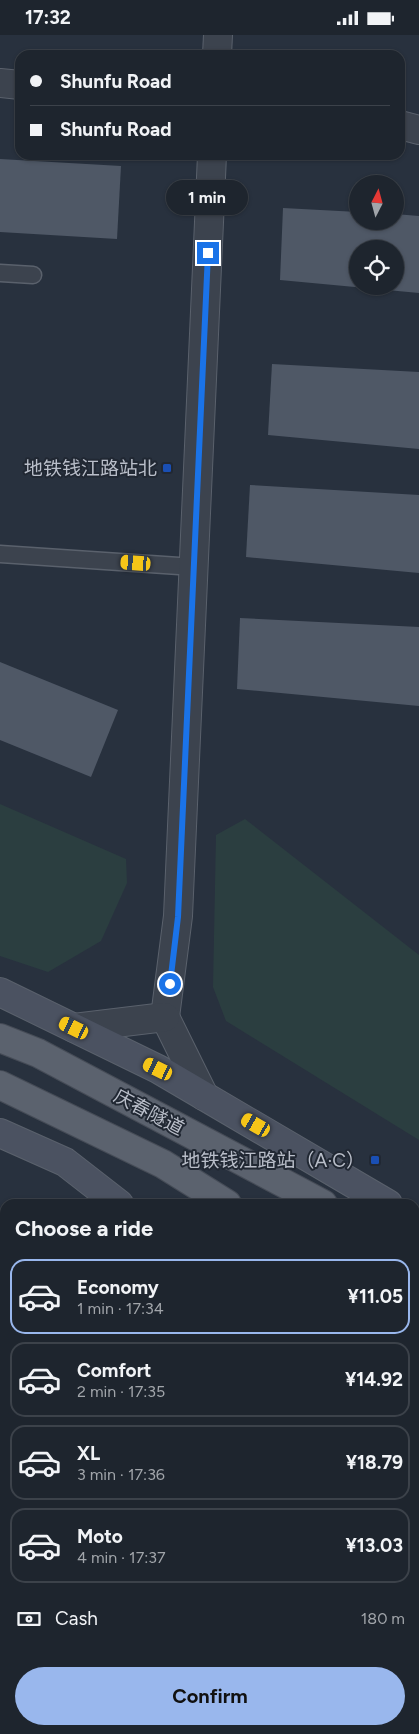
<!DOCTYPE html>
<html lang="en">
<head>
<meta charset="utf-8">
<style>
	:root { --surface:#1e252e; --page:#2b313a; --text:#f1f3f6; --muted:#a1a5aa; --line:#3c424a; --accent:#99b7ed }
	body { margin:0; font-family:Figtree,"Noto Sans SC",sans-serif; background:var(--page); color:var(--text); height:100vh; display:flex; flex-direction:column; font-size:19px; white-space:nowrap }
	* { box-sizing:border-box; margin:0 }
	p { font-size:16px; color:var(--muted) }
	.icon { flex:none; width:28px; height:28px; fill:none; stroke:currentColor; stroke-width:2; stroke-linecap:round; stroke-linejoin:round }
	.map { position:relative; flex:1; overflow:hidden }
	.panel { position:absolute; left:0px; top:1164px; width:420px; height:536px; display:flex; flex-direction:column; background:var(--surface); border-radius:15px 15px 0 0; box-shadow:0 1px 4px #0004,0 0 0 1px var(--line) }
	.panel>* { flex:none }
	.guide { position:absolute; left:15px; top:15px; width:390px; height:110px; border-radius:15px; box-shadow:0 1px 4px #0004,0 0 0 1px var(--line); display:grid; align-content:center; height:110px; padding:0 15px; background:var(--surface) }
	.needle { width:32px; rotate:6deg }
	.tools { position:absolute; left:349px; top:140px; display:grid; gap:10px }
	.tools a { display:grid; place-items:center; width:55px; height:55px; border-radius:50%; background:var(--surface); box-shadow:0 1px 4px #0004,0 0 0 1px var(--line); font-size:25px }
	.end { position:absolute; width:22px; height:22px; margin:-11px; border:6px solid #1a73e8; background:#fff; box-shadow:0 0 0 2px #fff }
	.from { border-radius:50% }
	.bubble { position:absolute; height:35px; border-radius:18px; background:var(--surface); box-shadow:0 1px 4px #0004,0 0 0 1px var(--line); font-size:16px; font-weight:700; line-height:35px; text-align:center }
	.car { position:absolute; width:15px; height:30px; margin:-15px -8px; border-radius:6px; box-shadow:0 0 4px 1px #0007; background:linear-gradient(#f5c518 24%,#345 0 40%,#f5c518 0 76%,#345 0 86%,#f5c518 0) }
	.guide b { display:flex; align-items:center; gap:18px; height:48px; font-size:19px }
	.guide b+b { border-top:1px solid var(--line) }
	.guide i { width:12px; height:12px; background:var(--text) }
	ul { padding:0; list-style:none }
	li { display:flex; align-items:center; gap:15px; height:75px; margin:0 10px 8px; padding:0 5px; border:2px solid var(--line); border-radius:15px }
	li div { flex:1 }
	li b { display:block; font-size:19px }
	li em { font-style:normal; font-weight:700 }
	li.current { border-color:var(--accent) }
	li>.icon { width:45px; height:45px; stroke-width:1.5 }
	h2 { padding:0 15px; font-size:22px; line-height:60px }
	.pay { display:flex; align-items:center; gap:12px; height:55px; padding:0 15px; font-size:19px }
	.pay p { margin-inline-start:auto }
	.action { display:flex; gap:10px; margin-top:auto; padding:10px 15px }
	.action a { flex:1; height:58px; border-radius:30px; background:var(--accent); color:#111; font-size:20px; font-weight:700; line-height:58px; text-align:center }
	.status { display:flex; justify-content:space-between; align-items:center; height:35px; padding:0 25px; background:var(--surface); direction:ltr }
	.status svg { height:14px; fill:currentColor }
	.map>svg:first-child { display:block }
	.green { fill:#2b3e40 }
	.building { fill:#4f5866; fill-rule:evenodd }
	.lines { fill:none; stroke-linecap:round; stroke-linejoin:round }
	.lane-casing { stroke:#5a616c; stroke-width:19 }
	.street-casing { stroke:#5a616c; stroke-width:30 }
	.secondary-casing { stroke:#5a616c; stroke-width:30 }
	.primary-casing { stroke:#464c57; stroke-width:30 }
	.lane { stroke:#3c434e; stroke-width:16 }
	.street { stroke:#3c434e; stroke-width:28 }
	.secondary { stroke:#4b5261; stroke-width:28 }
	.primary { stroke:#5b626e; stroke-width:28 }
	.route { stroke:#1a73e8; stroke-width:6 }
	.transit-dot { fill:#1a4fb4; stroke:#212833; stroke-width:2 }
	.labels { text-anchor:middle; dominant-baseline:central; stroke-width:4; stroke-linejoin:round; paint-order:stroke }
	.poi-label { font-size:19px; fill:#b9bec9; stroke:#212833; text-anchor:end }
	.street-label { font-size:19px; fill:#b9bec9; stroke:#212833 }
</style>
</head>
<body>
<div class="status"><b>17:32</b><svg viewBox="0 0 49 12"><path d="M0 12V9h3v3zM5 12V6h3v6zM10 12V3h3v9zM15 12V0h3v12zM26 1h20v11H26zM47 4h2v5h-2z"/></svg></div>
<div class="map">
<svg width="419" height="1699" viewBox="0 0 419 1699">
	<rect width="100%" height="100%" fill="#28313e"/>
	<g class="green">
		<path d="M 0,769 L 126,824 L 127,848 L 101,906 L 48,937 L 0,921 Z"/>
		<path d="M 245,784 L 419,920 L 419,1105 L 226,986 L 213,952 L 216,800 Z"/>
	</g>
	<g class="building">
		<path d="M 0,124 L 121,131 L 117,204 L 0,197 Z"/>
		<path d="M 283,173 L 358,177 L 358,186 L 395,186 L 395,179 L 419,181 L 419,258 L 280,245 ZM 358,214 L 395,214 L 395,251 L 358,251 Z"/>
		<path d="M 272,329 L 419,337 L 419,414 L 268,400 Z"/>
		<path d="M 250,450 L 419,460 L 419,538 L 246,522 Z"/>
		<path d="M 240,583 L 419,592 L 419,671 L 237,654 Z"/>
		<path d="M 0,627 L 118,675 L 91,742 L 0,705 Z"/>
	</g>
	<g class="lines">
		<defs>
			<g id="lane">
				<path d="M 0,238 L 33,240"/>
				<path d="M 0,519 L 194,532"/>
				<path d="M 0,1578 L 5,1581"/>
				<path d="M 407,1695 L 412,1699"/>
			</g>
			<g id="street">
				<path d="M 217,20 L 218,0"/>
				<path d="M 0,48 L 20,50"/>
				<path d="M 400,90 L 419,95"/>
				<path d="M 165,982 L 178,881 L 212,120"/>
				<path d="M 165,982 L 204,1061"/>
				<path d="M 74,993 L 165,982"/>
				<path d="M 0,1621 L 5,1609"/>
			</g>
			<g id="secondary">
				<path d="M 0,957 L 158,1034 L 388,1169"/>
				<path d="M 0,1098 L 65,1127 L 119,1169"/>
				<path d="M 415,1187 L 419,1190"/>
				<path d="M 415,1359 L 419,1361"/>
			</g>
			<g id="primary">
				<path d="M 0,1003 L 38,1018 L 323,1169"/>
				<path d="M 0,1050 L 163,1129 L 227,1169"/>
				<path d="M 415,1224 L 419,1226"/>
				<path d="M 415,1286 L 419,1288"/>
			</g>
		</defs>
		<use href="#lane" class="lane-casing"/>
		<use href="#street" class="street-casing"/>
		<use href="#secondary" class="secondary-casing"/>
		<use href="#primary" class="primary-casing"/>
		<use href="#lane" class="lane"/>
		<use href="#street" class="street"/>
		<use href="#secondary" class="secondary"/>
		<use href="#primary" class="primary"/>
	</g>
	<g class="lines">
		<path class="route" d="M 170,949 L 178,882 L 208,218"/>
	</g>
	<g class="transit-dot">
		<rect x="162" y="428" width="10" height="10" rx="2.5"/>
		<rect x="370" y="1120" width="10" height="10" rx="2.5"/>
	</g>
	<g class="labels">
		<g class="poi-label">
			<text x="157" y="433">地铁钱江路站北</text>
			<text x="365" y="1125">地铁钱江路站（A·C）</text>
		</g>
		<g class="street-label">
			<text transform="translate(149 1077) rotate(28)">庆春隧道</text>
		</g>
	</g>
</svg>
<div class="tools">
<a><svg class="needle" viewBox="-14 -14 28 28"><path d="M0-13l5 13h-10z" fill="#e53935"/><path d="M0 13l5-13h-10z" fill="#a1a5aa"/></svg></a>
<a><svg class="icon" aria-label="locate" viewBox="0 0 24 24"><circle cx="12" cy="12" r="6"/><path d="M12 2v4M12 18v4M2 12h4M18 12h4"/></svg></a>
</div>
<i class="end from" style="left:170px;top:949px"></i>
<i class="end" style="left:208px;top:218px"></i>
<div class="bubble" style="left:166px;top:145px;width:82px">1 min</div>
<i class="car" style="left:136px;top:528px;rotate:274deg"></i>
<i class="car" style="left:74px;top:993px;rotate:296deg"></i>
<i class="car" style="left:158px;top:1034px;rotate:296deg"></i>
<i class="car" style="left:256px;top:1090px;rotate:300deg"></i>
<div class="guide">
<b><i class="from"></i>Shunfu Road</b>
<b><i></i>Shunfu Road</b>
</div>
<section class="panel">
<h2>Choose a ride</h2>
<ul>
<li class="current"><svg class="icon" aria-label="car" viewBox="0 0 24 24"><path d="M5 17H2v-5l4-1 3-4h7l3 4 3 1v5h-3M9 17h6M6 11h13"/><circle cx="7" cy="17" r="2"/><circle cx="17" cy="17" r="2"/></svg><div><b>Economy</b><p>1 min · 17:34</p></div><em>¥11.05</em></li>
<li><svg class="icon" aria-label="car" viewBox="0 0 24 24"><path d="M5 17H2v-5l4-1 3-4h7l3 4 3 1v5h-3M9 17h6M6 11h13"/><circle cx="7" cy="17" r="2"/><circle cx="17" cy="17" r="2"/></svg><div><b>Comfort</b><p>2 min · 17:35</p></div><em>¥14.92</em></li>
<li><svg class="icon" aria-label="car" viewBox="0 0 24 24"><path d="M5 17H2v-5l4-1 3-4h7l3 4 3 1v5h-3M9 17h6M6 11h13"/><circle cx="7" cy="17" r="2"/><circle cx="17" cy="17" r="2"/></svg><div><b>XL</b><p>3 min · 17:36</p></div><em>¥18.79</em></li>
<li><svg class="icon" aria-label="car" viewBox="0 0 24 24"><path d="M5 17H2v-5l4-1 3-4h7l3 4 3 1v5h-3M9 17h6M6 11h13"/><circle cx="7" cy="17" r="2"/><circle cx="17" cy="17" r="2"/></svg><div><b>Moto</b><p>4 min · 17:37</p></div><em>¥13.03</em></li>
</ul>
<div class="pay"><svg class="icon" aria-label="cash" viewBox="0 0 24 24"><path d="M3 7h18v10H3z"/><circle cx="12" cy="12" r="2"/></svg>Cash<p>180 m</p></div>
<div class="action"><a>Confirm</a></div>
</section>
</div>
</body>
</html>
